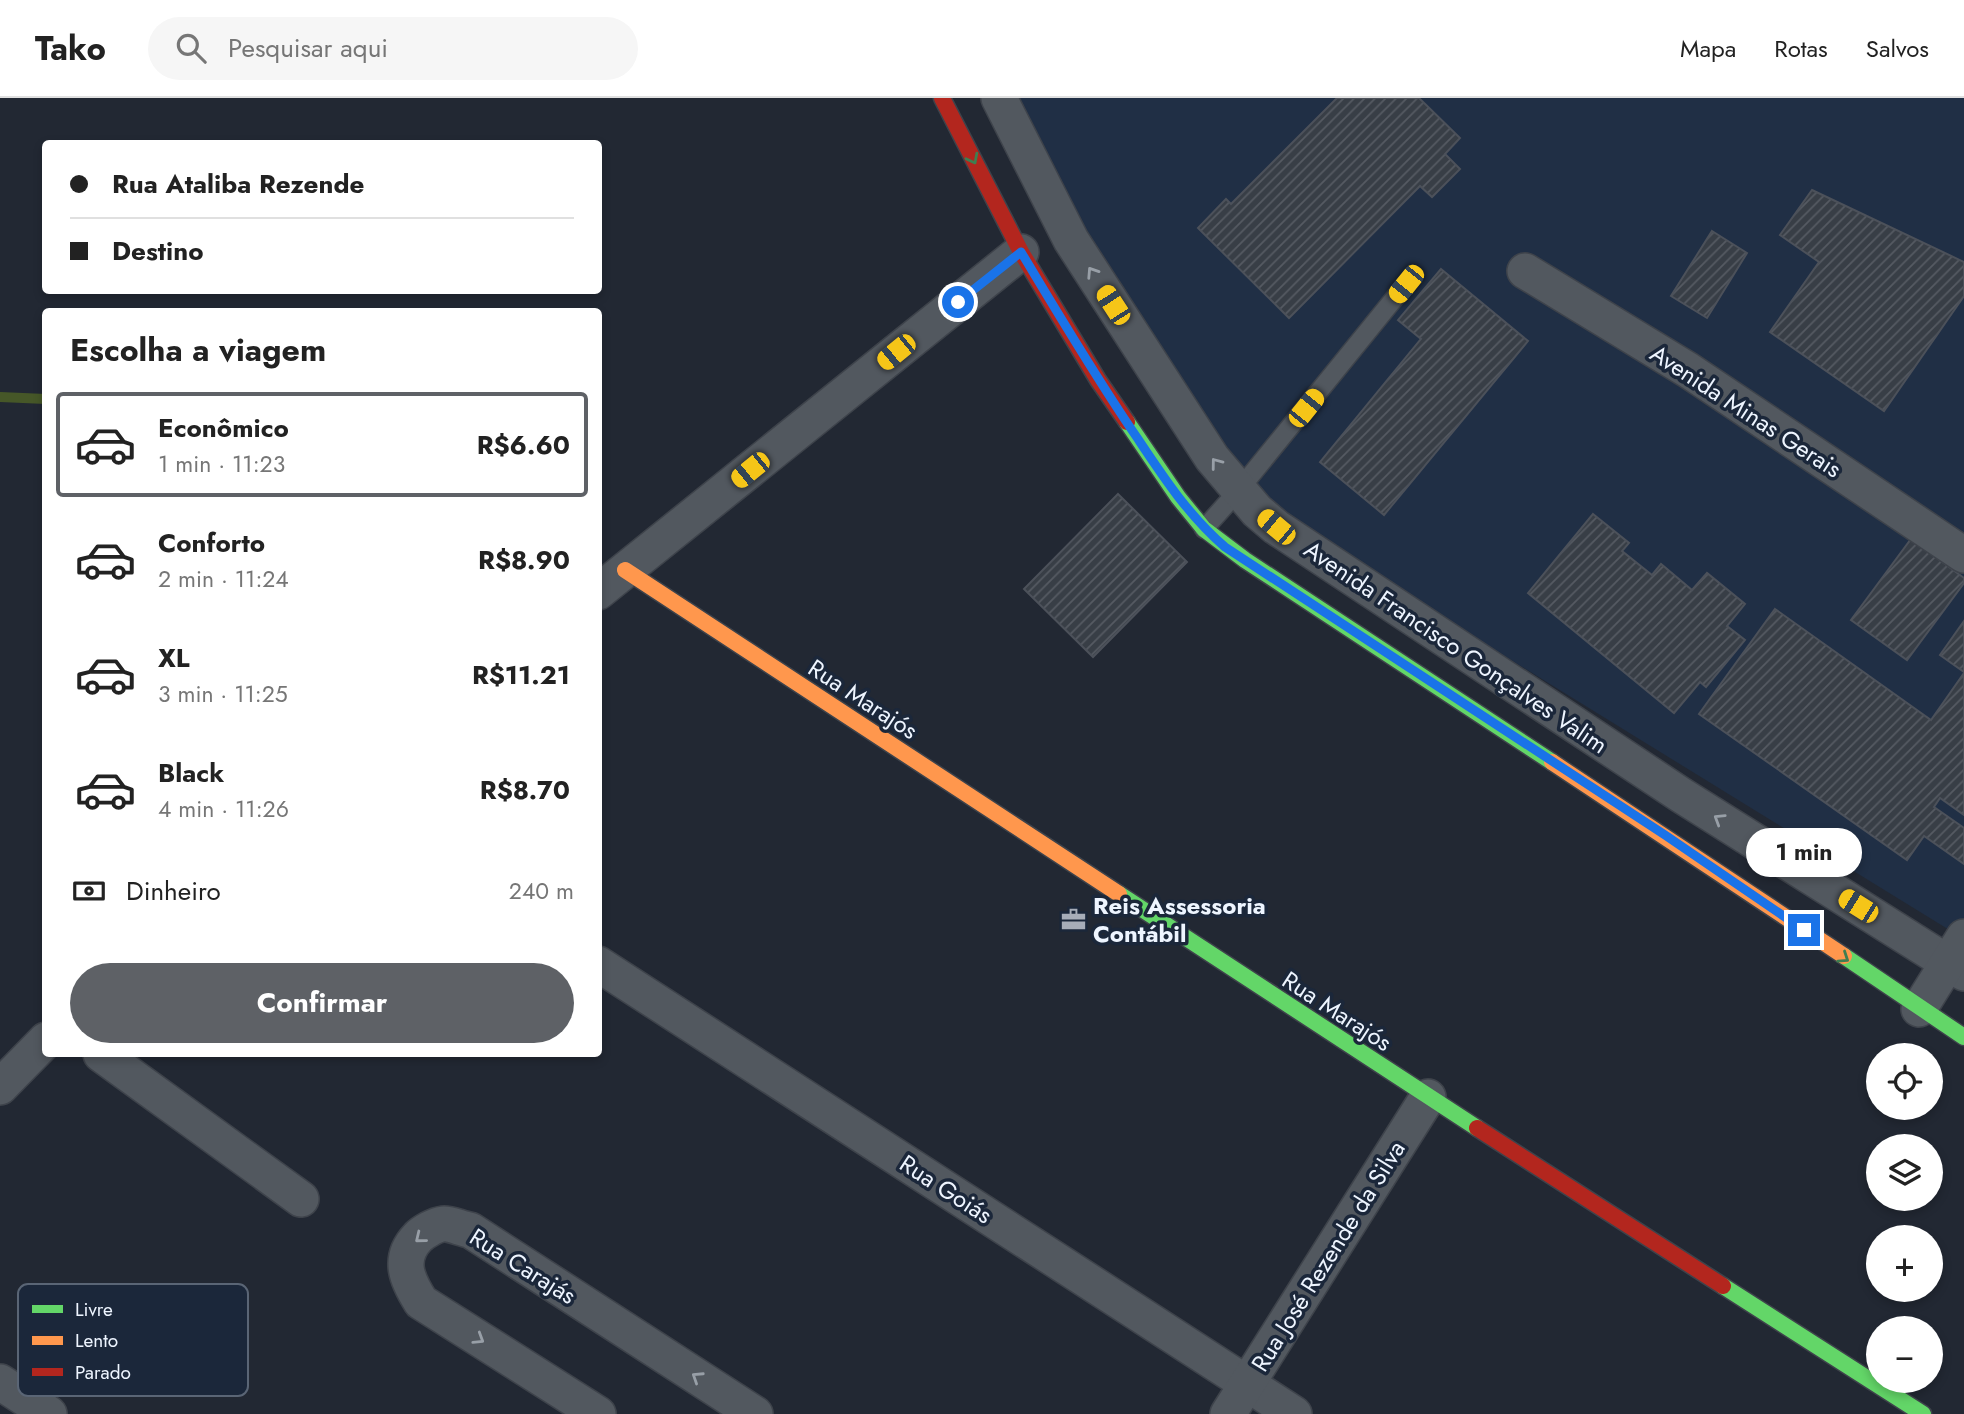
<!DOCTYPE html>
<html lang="pt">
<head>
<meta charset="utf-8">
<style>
	:root { --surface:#fff; --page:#f6f6f6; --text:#222; --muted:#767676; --line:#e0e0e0; --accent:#5e6166 }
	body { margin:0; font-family:Jost,sans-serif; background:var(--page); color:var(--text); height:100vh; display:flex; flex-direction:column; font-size:26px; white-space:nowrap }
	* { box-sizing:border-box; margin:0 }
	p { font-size:23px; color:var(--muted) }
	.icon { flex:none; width:38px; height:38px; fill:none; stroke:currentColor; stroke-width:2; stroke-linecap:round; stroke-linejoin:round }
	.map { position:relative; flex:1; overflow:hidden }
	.panel { position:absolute; left:42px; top:210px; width:560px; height:749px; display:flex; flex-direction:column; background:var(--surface); border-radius:7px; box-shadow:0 4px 10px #0003 }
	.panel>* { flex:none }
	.hud { position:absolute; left:42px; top:42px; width:560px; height:154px; border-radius:7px; box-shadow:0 4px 10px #0003; display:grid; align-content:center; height:154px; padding:0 28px; background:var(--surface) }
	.tools { position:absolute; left:1866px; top:945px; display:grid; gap:14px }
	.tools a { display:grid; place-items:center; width:77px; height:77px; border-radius:50%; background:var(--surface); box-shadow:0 4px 10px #0003; font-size:35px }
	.end { position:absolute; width:32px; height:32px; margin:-16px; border:9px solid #1a73e8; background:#fff; box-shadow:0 0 0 4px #fff }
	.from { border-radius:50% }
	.bubble { position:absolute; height:49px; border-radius:24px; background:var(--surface); box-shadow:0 4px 10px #0003; font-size:23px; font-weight:700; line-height:49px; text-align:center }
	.car { position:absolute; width:21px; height:42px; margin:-21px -10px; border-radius:9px; box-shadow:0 0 5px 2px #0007; background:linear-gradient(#f5c518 24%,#345 0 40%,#f5c518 0 76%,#345 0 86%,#f5c518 0) }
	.hud b { display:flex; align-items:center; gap:24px; height:66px; font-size:26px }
	.hud b+b { border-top:2px solid var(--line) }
	.hud i { width:18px; height:18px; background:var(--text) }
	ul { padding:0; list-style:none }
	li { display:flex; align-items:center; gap:21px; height:105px; margin:0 14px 10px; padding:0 14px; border:4px solid transparent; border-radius:7px }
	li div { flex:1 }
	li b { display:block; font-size:26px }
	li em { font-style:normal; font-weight:700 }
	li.current { border-color:var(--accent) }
	li>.icon { width:63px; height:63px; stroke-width:1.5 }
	h2 { padding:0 28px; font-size:32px; line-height:84px }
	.pay { display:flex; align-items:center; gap:18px; height:77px; padding:0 28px; font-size:26px }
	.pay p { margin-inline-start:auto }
	.action { display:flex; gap:14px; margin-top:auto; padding:14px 28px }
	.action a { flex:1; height:80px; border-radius:42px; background:var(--accent); color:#fff; font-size:28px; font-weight:700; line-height:80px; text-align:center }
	header { display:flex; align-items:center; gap:42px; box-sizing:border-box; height:98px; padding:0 35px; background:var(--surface); border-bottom:2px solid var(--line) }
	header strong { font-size:33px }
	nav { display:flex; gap:38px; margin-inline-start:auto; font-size:24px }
	.search { width:490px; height:63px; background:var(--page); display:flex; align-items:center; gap:18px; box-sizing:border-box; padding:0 24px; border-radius:38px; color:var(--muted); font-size:26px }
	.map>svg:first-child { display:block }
	.built { fill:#202f45 }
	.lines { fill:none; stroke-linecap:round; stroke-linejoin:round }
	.stream { stroke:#465728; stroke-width:10 }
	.building { fill:url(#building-hatch); stroke:#4c515a; stroke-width:2 }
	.lane-casing { stroke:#3e434b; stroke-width:21 }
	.street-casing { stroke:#3e434b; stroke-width:38 }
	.fast-casing { stroke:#3e434b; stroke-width:19 }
	.slow-casing { stroke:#3e434b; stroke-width:19 }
	.jam-casing { stroke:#3e434b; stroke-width:19 }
	.lane { stroke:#52585f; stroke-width:18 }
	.street { stroke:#52585f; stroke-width:35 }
	.fast { stroke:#63d668; stroke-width:16 }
	.slow { stroke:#ff974d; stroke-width:16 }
	.jam { stroke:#b3261e; stroke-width:16 }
	.oneway { stroke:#3f7e51 }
	.oneway2 { stroke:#989fa7 }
	.route { stroke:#1a73e8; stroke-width:9 }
	.labels { text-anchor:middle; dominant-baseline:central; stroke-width:7; stroke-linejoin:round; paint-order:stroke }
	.street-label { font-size:24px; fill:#eef5ff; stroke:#1b273a }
	.poi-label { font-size:24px; font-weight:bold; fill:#eef5ff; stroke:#1b273a; text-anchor:start }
	.key { fill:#1b273a; stroke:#5a6575; stroke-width:2 }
	.key-label { font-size:19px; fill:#eef5ff }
</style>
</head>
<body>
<header>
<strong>Tako</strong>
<div class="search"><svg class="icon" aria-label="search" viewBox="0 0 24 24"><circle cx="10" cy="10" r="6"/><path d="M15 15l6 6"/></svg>Pesquisar aqui</div>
<nav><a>Mapa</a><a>Rotas</a><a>Salvos</a></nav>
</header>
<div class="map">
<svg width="1964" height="1316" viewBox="0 0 1964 1316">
	<defs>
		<pattern id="building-hatch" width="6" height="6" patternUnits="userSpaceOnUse" patternTransform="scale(1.75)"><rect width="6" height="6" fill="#383e46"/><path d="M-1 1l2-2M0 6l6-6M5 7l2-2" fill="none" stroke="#555a62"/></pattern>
	</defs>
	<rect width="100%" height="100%" fill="#222833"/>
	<path class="built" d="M 1008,0 L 1964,0 L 1964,841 L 1264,410 L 1114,182 Z"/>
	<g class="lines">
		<path class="stream" d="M 0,299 L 46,301"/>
	</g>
	<g class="building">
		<path d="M 1337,0 L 1419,0 L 1460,40 L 1445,56 L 1460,71 L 1432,99 L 1420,88 L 1289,220 L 1198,130 L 1226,101 L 1231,106 Z"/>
		<path d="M 1812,92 L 1964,164 L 1964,198 L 1884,313 L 1770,234 L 1819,164 L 1780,137 Z"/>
		<path d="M 1712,133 L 1747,155 L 1707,220 L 1671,198 Z"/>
		<path d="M 1441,171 L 1528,243 L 1384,417 L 1320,364 L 1421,241 L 1398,222 Z"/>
		<path d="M 1118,396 L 1187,464 L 1093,559 L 1024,491 Z"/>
		<path d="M 1593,416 L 1629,445 L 1622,453 L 1652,477 L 1661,466 L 1692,492 L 1707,475 L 1745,506 L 1727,528 L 1745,542 L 1706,589 L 1700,584 L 1674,615 L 1528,495 Z"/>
		<path d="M 1911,441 L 1964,480 L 1964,485 L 1907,562 L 1851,522 Z"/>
		<path d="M 1775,511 L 1931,622 L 1964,575 L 1964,717 L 1940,700 L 1934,709 L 1964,730 L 1964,766 L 1924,738 L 1907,762 L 1699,616 Z"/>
		<path d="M 1964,523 L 1964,574 L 1940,557 Z"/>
	</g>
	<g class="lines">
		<defs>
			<path id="lane" d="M 1204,431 L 1238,393 L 1406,186"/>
			<g id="street">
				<path d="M 999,0 L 1071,142 L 1212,360 L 1257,413 L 1276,429 L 1681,697 L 1964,875"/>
				<path d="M 1525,173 L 1688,272 L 1964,457"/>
				<path d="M 598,494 L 1021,154"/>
				<path d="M 598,866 L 1294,1316"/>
				<path d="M 1919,911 L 1964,839"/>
				<path d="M 101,956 L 301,1101"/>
				<path d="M 0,989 L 46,942"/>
				<path d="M 0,1284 L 49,1316"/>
				<path d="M 598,1316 L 421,1204 C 407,1182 397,1161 418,1139 C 423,1134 435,1127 443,1126 C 450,1125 462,1131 470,1132 L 755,1316"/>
				<path d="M 1228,1316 L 1428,999"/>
			</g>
			<g id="fast">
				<path d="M 1127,324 L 1178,399 L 1204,431 L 1245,462 L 1552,664"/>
				<path d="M 1119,796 L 1477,1030"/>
				<path d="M 1844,858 L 1964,939"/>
				<path d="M 1723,1188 L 1923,1316"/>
			</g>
			<g id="slow">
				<path d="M 625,472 L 1119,796"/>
				<path d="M 1552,664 L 1844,858"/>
			</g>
			<g id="jam">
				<path d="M 942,0 L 1021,154 L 1098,282 L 1127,324"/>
				<path d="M 1477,1030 L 1723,1188"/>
			</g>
		</defs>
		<use href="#lane" class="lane-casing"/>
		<use href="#street" class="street-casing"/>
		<use href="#fast" class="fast-casing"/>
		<use href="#slow" class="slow-casing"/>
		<use href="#jam" class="jam-casing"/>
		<use href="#lane" class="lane"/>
		<use href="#street" class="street"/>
		<use href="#fast" class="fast"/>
		<use href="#slow" class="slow"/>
		<use href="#jam" class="jam"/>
	</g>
	<defs><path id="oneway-chevron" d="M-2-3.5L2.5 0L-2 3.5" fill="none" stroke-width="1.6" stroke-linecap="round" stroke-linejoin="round" transform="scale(1.75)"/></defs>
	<g class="oneway">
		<use href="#oneway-chevron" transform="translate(973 61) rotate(63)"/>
		<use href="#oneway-chevron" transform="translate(1844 860) rotate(34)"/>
	</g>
	<g class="oneway2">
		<use href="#oneway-chevron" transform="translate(1092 174) rotate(-123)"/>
		<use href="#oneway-chevron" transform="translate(1216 365) rotate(-127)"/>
		<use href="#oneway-chevron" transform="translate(1719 721) rotate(-148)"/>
		<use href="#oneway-chevron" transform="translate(420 1140) rotate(141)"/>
		<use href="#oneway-chevron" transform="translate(479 1241) rotate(32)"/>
		<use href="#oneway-chevron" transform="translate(697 1279) rotate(-147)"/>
	</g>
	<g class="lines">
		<path class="route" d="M 958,204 L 1021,154 C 1059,217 1096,280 1138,341 C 1164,380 1189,418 1225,449 L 1665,737 L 1804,832"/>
	</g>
	<defs>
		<symbol id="office-bare" viewBox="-9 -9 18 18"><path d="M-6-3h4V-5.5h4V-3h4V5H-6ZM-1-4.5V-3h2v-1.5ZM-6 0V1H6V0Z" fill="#a7adb8" stroke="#1b273a" stroke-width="2.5" paint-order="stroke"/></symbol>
	</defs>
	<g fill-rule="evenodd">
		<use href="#office-bare" x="1056" y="804" width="35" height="35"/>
	</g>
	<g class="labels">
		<g class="street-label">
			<text transform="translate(1746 313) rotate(33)">Avenida Minas Gerais</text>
			<text transform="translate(1456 549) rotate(34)">Avenida Francisco Gonçalves Valim</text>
			<text transform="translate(863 601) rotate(33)">Rua Marajós</text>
			<text transform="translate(1337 913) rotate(33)">Rua Marajós</text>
			<text transform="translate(946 1091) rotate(33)">Rua Goiás</text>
			<text transform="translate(1328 1158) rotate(-58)">Rua José Rezende da Silva</text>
			<text transform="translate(523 1168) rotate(32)">Rua Carajás</text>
		</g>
		<g class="poi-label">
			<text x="1093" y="807">Reis Assessoria<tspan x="1093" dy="28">Contábil</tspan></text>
		</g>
	</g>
	<rect x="18" y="1186" width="230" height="112" rx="10" class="key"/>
	<rect x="32" y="1207" width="31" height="8" fill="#63d668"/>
	<rect x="32" y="1238" width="31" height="9" fill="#ff974d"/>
	<rect x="32" y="1270" width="31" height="8" fill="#b3261e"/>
	<g class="key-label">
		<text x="75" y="1218">Livre</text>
		<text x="75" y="1249">Lento</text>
		<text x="75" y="1281">Parado</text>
	</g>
</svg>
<div class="tools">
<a><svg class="icon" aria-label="locate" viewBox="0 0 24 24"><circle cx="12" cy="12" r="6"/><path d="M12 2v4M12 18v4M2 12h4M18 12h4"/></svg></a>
<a><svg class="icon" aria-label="layers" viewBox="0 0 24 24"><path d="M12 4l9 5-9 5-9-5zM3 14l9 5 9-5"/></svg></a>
<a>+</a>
<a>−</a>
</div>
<i class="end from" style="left:958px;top:204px"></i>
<i class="end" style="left:1804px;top:832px"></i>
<div class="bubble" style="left:1746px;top:730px;width:116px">1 min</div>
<i class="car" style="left:1406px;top:186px;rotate:219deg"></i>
<i class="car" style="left:1113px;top:207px;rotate:327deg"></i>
<i class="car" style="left:896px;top:254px;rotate:231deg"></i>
<i class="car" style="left:1306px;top:310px;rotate:39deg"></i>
<i class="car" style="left:750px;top:372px;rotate:231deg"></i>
<i class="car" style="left:1276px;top:429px;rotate:310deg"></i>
<i class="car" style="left:1858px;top:808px;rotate:302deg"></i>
<div class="hud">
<b><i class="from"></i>Rua Ataliba Rezende</b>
<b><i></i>Destino</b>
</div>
<section class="panel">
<h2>Escolha a viagem</h2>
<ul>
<li class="current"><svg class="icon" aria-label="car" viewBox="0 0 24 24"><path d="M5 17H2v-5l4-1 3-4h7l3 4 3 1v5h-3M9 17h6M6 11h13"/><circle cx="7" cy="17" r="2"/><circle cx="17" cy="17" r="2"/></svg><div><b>Econômico</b><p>1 min · 11:23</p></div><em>R$6.60</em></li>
<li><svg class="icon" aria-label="car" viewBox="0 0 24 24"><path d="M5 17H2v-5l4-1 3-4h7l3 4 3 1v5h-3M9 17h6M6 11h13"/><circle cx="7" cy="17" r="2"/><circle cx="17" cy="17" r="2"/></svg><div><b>Conforto</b><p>2 min · 11:24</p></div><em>R$8.90</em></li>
<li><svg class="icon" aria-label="car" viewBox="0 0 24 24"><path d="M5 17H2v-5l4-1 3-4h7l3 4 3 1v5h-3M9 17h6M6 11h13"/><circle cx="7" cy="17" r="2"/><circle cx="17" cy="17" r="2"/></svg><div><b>XL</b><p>3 min · 11:25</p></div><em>R$11.21</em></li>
<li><svg class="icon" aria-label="car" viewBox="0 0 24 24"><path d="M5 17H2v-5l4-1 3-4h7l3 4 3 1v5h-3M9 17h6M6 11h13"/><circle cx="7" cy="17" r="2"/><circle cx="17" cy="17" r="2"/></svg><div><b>Black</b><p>4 min · 11:26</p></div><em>R$8.70</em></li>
</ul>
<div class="pay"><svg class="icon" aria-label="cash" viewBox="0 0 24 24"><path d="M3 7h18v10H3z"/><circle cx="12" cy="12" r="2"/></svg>Dinheiro<p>240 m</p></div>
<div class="action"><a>Confirmar</a></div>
</section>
</div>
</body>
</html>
